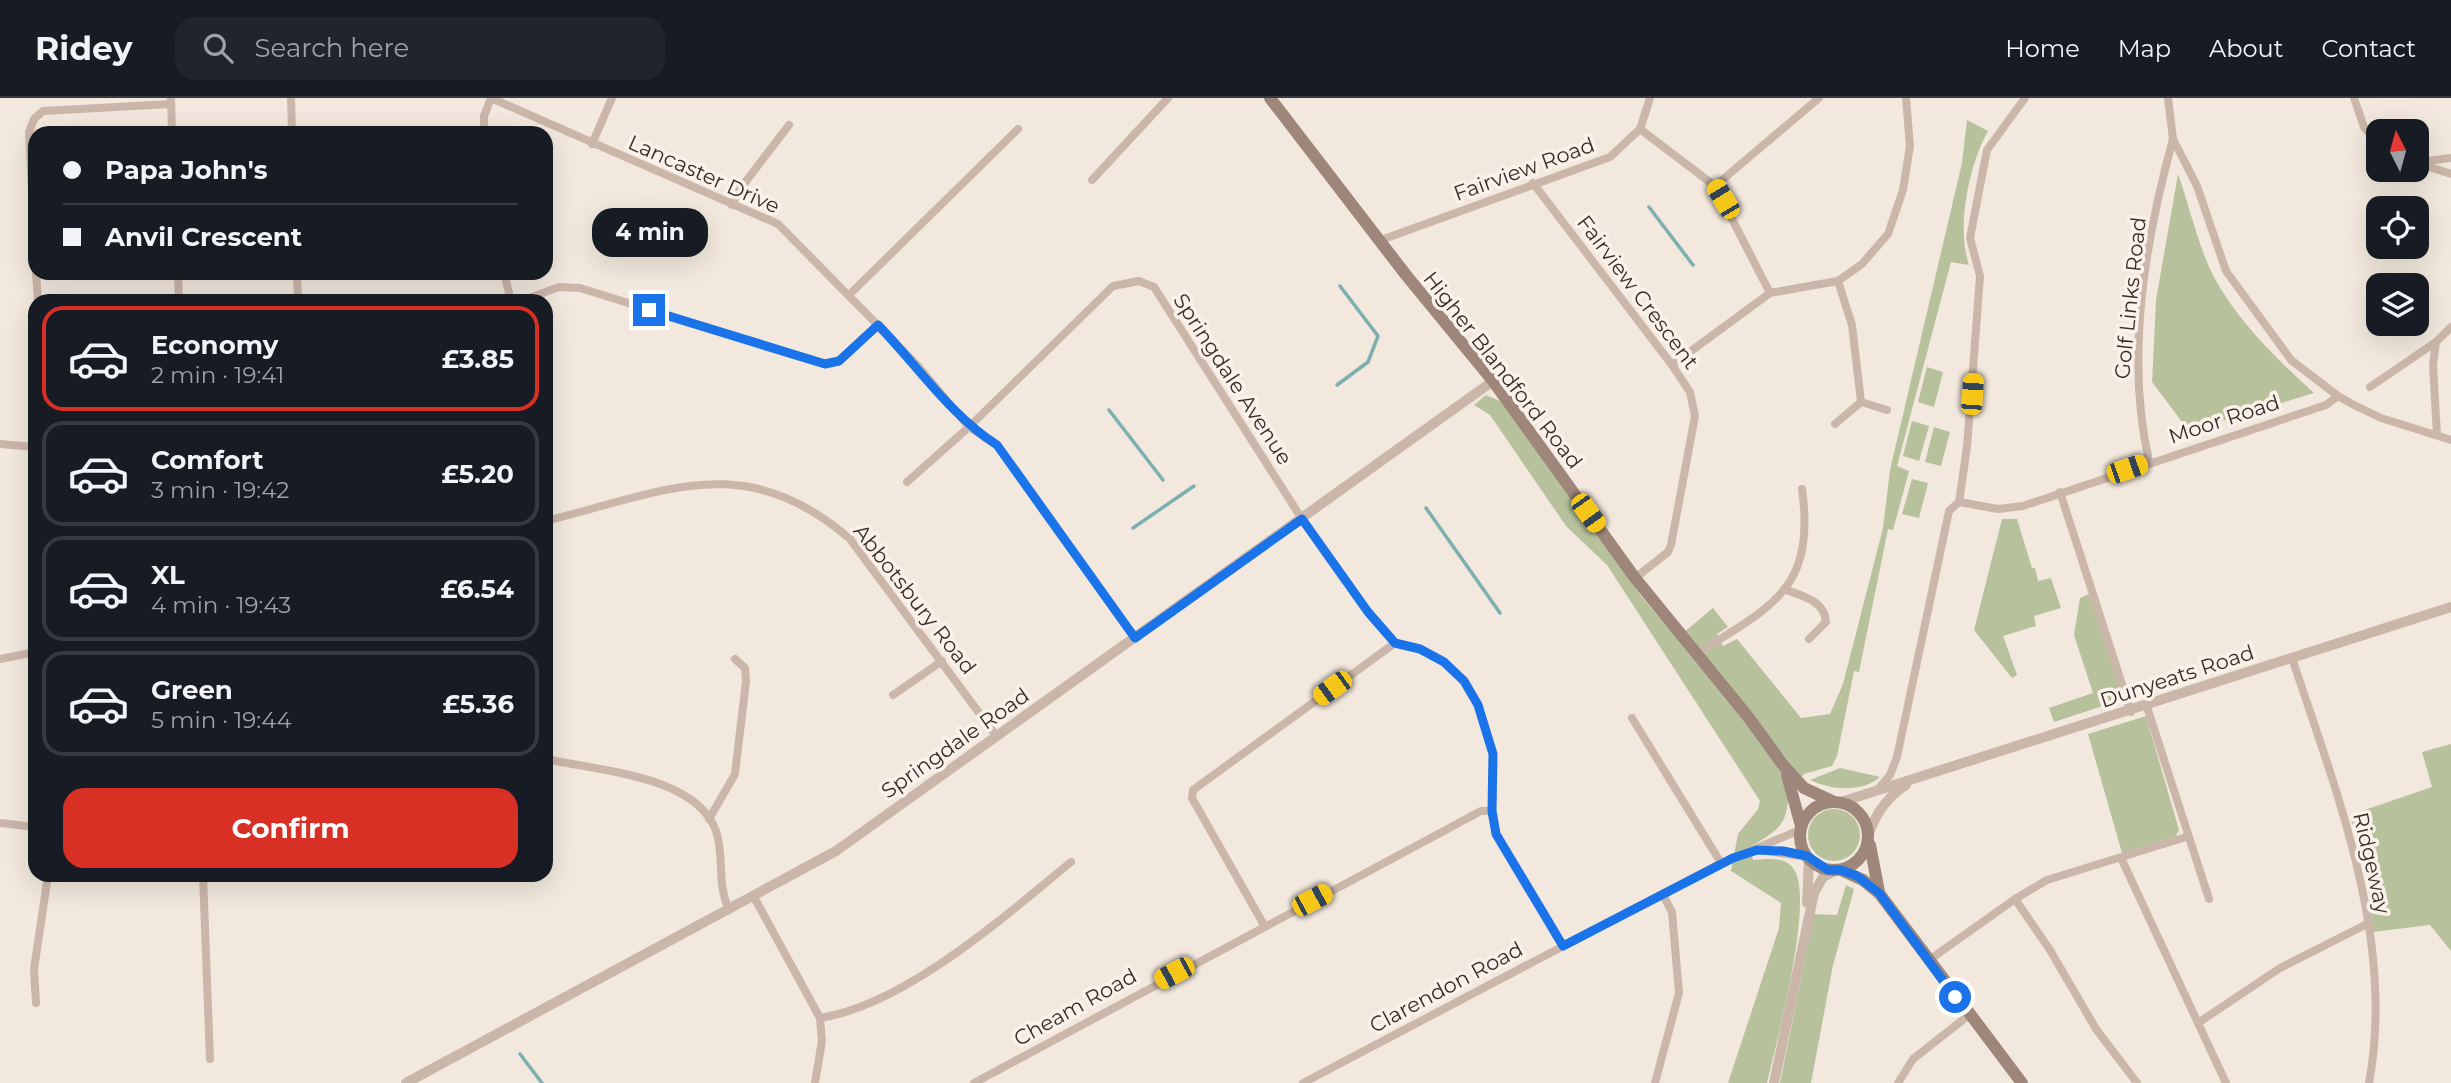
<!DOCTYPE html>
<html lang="en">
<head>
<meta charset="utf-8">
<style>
	:root { --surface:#171b24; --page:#20242c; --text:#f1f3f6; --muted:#9ea1a6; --line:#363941; --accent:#d93025 }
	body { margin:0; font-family:Montserrat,sans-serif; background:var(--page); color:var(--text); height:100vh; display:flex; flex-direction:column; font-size:26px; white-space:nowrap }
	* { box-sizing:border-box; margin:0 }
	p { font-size:23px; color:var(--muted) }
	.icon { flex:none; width:38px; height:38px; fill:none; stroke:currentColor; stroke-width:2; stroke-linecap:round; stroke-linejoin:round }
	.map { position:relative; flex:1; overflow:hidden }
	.panel { position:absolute; left:28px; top:196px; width:525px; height:588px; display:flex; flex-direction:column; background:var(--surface); border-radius:21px; box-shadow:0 7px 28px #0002 }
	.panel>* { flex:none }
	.top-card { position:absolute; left:28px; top:28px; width:525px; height:154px; border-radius:21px; box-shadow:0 7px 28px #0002; display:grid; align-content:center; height:154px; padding:0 35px; background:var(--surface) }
	.needle { width:46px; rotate:354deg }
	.fabs { position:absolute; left:2366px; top:21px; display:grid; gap:14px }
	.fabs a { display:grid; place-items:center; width:63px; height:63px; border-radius:14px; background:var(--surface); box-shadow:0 7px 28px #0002; font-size:35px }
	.end { position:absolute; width:32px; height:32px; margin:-16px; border:9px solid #1a73e8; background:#fff; box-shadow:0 0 0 4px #fff }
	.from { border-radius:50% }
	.bubble { position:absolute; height:49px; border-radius:21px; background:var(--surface); box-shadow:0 7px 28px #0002; font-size:23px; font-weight:700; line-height:49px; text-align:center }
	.car { position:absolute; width:21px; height:42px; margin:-21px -10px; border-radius:9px; box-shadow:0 0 5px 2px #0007; background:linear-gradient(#f5c518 24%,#345 0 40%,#f5c518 0 76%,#345 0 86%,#f5c518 0) }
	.top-card b { display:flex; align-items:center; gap:24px; height:66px; font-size:26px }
	.top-card b+b { border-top:2px solid var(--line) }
	.top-card i { width:18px; height:18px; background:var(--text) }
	ul { padding:12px 0 0; list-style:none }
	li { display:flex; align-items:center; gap:21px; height:105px; margin:0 14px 10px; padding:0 21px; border:4px solid var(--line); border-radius:21px }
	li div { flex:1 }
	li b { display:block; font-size:26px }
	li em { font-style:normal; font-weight:700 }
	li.current { border-color:var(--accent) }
	li>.icon { width:63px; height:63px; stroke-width:1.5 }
	.action { display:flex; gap:14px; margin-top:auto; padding:14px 35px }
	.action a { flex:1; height:80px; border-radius:21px; background:var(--accent); color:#fff; font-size:28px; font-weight:700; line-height:80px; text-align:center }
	header { display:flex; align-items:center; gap:42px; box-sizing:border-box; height:98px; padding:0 35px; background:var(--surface); border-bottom:2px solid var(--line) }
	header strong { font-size:33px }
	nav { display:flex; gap:38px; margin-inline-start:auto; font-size:24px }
	.search { width:490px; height:63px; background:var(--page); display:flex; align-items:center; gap:18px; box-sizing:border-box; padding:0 24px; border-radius:21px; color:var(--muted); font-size:26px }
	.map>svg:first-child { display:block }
	.green { fill:#b7c29d }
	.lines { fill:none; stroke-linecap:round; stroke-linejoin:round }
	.stream { stroke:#7cafaf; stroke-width:3.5 }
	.minor { stroke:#cbb7a9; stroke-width:8 }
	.tertiary { stroke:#cbb7a9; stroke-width:10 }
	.secondary { stroke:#9e867a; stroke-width:12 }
	.route { stroke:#1a73e8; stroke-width:9 }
	.labels { text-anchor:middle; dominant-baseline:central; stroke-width:7; stroke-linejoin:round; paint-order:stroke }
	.street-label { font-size:21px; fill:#382d29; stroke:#faf2ea }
</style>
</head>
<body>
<header>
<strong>Ridey</strong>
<div class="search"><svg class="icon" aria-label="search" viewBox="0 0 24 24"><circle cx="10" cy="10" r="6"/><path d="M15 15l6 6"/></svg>Search here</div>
<nav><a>Home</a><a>Map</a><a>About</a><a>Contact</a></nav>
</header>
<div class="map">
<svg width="2451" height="985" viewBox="0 0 2451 985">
	<rect width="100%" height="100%" fill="#f2e8dd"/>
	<g class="green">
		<path d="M 1967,22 L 1988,33 C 1969,67 1956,129 1969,167 L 1951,164 L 1897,368 L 1909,373 L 1893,432 L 1888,431 L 1859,574 L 1854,573 L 1837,658 L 1832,668 L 1804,676 L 1789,691 C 1787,728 1781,730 1750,749 L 1753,762 C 1766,761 1784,758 1793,770 C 1816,798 1776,946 1767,985 L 1728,985 L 1779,830 L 1781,805 L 1731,773 L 1738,736 L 1758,711 L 1760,703 L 1607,467 L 1566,428 L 1490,317 L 1474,307 L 1486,297 L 1502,304 L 1641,498 L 1677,540 L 1713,510 L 1728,529 L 1717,536 L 1723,548 L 1737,541 L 1801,620 L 1830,616 L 1843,586 L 1883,430 L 1890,372 L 1962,65 Z"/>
		<path d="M 2178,76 C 2190,110 2198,148 2214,179 C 2239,225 2276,260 2314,295 L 2189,333 L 2152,284 L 2156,202 Z"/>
		<path d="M 1927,269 L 1943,274 L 1934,309 L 1918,304 Z"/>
		<path d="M 1912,323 L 1929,328 L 1919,363 L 1903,358 Z"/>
		<path d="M 1934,329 L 1950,334 L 1941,368 L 1925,364 Z"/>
		<path d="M 1912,381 L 1928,385 L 1919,420 L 1902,416 Z"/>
		<path d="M 2002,421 L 2017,421 L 2032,470 L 2035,470 L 2038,483 L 2051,480 L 2061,510 L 2034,518 L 2036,528 L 2003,538 L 2017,577 L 2012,580 L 1974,532 Z"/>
		<path d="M 2089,496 L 2124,601 L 2054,624 L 2049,610 L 2093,595 L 2074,537 L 2080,500 Z"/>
		<path d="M 2146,618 L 2179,732 L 2176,738 L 2122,755 L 2088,636 Z"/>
		<path d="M 2451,646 L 2451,853 L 2430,827 L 2373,834 L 2367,778 L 2350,717 L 2432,689 L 2422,654 Z"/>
		<path d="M 1840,670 L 1880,679 C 1862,695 1831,692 1810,682 Z"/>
		<circle cx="1834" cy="737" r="26"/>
		<path d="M 1846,787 L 1854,791 L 1833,867 L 1811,985 L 1780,985 L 1814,816 L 1837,817 Z"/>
	</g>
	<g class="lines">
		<g class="stream">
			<path d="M 1649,109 L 1693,167"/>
			<path d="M 1337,287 L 1368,264 L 1378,238 L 1340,188"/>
			<path d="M 1109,312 L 1163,382"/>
			<path d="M 1426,410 L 1500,515"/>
			<path d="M 1133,430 L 1194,388"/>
			<path d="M 520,956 L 542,985"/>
		</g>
		<g class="minor">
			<path d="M 171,0 L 172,35"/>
			<path d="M 291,0 L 292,35"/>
			<path d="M 491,0 L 778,126 L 918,268 L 969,329 L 997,347 L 1135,540"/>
			<path d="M 2168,0 L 2173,41 L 2197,88 L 2226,173 L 2291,262 L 2338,298 L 2354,307 L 2381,320 L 2451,342"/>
			<path d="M 2354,0 L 2364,29 L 2378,46"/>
			<path d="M 1640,31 L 1715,88 L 1770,195"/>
			<path d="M 484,35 L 484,18 L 491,0"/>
			<path d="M 592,46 L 612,0"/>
			<path d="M 2419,64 L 2451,60"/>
			<path d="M 2417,65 L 2451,76"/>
			<path d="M 1092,82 L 1168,0"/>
			<path d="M 1533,85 L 1672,267 L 1690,294 L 1695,318 L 1671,447 L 1668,454 L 1635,480"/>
			<path d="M 1715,88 L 1819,0"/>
			<path d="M 732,107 L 740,91 L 789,27"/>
			<path d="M 1381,142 L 1610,59 L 1640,31 L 1650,0"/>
			<path d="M 35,149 L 29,34 L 34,21 L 43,13 L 171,6"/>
			<path d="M 36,175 L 38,203"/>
			<path d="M 178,175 L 179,203"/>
			<path d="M 297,175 L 298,203"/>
			<path d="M 504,175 L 511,203"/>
			<path d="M 1838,183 L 1852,227 L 1861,304 L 1887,312"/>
			<path d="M 849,197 L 1018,31"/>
			<path d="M 521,203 L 559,189 L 580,190 L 825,266 L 839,263 L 878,227"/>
			<path d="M 2436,244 L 2433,267 L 2437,337"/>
			<path d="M 1672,267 L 1770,195 L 1838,183 L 1862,166 L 1888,136 L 1903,92 L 1910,48 L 1906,0"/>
			<path d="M 2370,289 L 2436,244 L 2451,229"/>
			<path d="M 1835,326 L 1861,304"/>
			<path d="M 0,346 L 35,349"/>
			<path d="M 2149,363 C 2125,259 2145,143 2173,41"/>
			<path d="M 907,384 L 969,329 L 1113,188 L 1139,183 L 1154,189 L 1302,421 L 1368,514 L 1395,545 L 1420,551 L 1444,564 L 1464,583 L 1478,607 L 1493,655 L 1492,713 L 1496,736 L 1563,848"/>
			<path d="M 2060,394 L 2131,614"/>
			<path d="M 1959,404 L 1967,349 L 1980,178 L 1970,140 L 1987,52 L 2025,0"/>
			<path d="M 1959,404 L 1998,411 L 2023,408 L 2326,307 L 2338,298"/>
			<path d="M 546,423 C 666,393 744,350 850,441 L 997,639"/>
			<path d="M 1786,492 C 1803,498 1825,503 1826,524 L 1809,541"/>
			<path d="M 1696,556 C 1771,509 1816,492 1802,391"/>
			<path d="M 2292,560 C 2336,693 2396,842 2369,985"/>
			<path d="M 0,561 L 35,554"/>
			<path d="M 893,597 L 942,563"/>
			<path d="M 2147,609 L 2209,801"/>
			<path d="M 1632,620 L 1721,765"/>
			<path d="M 546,661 C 598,673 696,677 716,733 C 725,760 716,784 729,812"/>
			<path d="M 1878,691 L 1890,677 L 1897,659 L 1949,413 L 1959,404"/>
			<path d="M 709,721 L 735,676 L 746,583 L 745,570 L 735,561"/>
			<path d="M 0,725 L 35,729"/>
			<path d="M 1760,752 L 1806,759"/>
			<path d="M 2121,760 L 2226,985"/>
			<path d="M 203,777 L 210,961"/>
			<path d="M 754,799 L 820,920 L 822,943 L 815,985"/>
			<path d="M 2015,801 L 2050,852 L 2096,931 L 2137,985"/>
			<path d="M 1264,827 L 1192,700 L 1193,692 L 1395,545"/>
			<path d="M 1929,862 L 2015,801 L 2047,782 L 2186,739"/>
			<path d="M 36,905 L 34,871 L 48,777"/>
			<path d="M 820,920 C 905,907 1005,818 1071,764"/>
			<path d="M 2198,925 L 2280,870 L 2369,825"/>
			<path d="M 974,985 L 1481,713 L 1492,713"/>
			<path d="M 1303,985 L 1721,765 L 1800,732"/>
			<path d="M 1655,985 L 1679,895 L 1672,814 L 1663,797"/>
			<path d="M 1898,985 L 1913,961 L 1969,917"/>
		</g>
		<g class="tertiary">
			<path d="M 1841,704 L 2451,509"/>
			<path d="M 1869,735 C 1876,716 1888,698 1906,687"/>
			<path d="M 1807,805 L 1809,761"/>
			<path d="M 406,985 L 836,753 L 1493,283"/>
			<path d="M 1774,985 L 1814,795 L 1823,779 L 1835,773"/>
		</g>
		<g class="secondary">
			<path d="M 1270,0 L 1406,177 L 1493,283 L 1635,480 L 1749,620 L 1783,667 L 1804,690 L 1832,703"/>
			<path d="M 1787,677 L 1801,728"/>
			<circle cx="1834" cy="738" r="34"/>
			<path d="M 1870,747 L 1879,794"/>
			<path d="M 1841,772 L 1863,782 L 1879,795 L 2022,985"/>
		</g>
	</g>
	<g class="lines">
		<path class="route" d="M 649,212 L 825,266 L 839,263 L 878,227 C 917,267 950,317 997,347 L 1135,540 L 1302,421 L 1368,514 L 1395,545 L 1420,551 L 1444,564 L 1464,583 L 1478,607 L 1493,656 L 1492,713 L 1496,736 L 1563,848 L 1733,760 L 1757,752 L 1783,753 L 1807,758 L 1828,772 L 1841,772 L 1857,778 L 1879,795 L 1955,899"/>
	</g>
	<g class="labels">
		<g class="street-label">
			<text transform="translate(1524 71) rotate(-20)">Fairview Road</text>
			<text transform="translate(704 76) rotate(24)">Lancaster Drive</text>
			<text transform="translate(1638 194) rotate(53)">Fairview Crescent</text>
			<text transform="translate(2130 200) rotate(-84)">Golf Links Road</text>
			<text transform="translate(1503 272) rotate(52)">Higher Blandford Road</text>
			<text transform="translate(1233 281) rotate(57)">Springdale Avenue</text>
			<text transform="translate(2224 321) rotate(-18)">Moor Road</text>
			<text transform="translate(915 501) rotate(52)">Abbotsbury Road</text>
			<text transform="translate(2177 578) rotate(-18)">Dunyeats Road</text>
			<text transform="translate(955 645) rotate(-35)">Springdale Road</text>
			<text transform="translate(2372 765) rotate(77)">Ridgeway</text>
			<text transform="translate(1446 889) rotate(-28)">Clarendon Road</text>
			<text transform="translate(1075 909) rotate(-29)">Cheam Road</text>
		</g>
	</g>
</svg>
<div class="fabs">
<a><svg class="needle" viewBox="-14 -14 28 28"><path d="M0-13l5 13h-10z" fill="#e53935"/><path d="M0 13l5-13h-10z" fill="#9ea1a6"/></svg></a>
<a><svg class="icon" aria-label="locate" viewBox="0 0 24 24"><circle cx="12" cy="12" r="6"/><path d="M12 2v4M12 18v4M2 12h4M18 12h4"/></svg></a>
<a><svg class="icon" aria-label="layers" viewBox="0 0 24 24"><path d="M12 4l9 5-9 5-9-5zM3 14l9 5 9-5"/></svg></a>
</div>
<i class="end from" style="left:1955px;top:899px"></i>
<i class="end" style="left:649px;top:212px"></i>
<div class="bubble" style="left:592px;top:110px;width:116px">4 min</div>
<i class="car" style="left:1723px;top:101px;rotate:329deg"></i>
<i class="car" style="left:1972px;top:296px;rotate:4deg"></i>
<i class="car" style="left:2127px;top:371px;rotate:71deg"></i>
<i class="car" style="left:1588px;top:415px;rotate:144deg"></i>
<i class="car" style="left:1332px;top:590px;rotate:234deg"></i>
<i class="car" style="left:1312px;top:802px;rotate:62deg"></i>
<i class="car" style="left:1174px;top:875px;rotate:242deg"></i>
<div class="top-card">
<b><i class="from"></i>Papa John's</b>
<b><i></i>Anvil Crescent</b>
</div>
<section class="panel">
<ul>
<li class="current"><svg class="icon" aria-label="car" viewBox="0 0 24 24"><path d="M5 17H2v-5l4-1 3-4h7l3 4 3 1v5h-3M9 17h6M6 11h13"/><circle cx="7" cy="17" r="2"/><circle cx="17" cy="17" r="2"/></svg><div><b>Economy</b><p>2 min · 19:41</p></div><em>£3.85</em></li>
<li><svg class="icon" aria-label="car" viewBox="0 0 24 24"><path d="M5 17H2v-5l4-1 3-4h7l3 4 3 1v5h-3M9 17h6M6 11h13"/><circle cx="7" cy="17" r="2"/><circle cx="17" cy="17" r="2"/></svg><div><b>Comfort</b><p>3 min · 19:42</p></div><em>£5.20</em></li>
<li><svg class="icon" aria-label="car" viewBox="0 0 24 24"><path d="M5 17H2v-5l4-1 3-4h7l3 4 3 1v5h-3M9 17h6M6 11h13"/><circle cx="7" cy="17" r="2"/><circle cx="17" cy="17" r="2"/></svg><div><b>XL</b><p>4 min · 19:43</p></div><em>£6.54</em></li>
<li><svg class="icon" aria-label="car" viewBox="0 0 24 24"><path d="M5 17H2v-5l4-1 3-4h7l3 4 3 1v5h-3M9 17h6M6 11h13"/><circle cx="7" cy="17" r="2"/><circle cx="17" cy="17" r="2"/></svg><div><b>Green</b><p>5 min · 19:44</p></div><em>£5.36</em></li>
</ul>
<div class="action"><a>Confirm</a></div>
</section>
</div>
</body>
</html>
